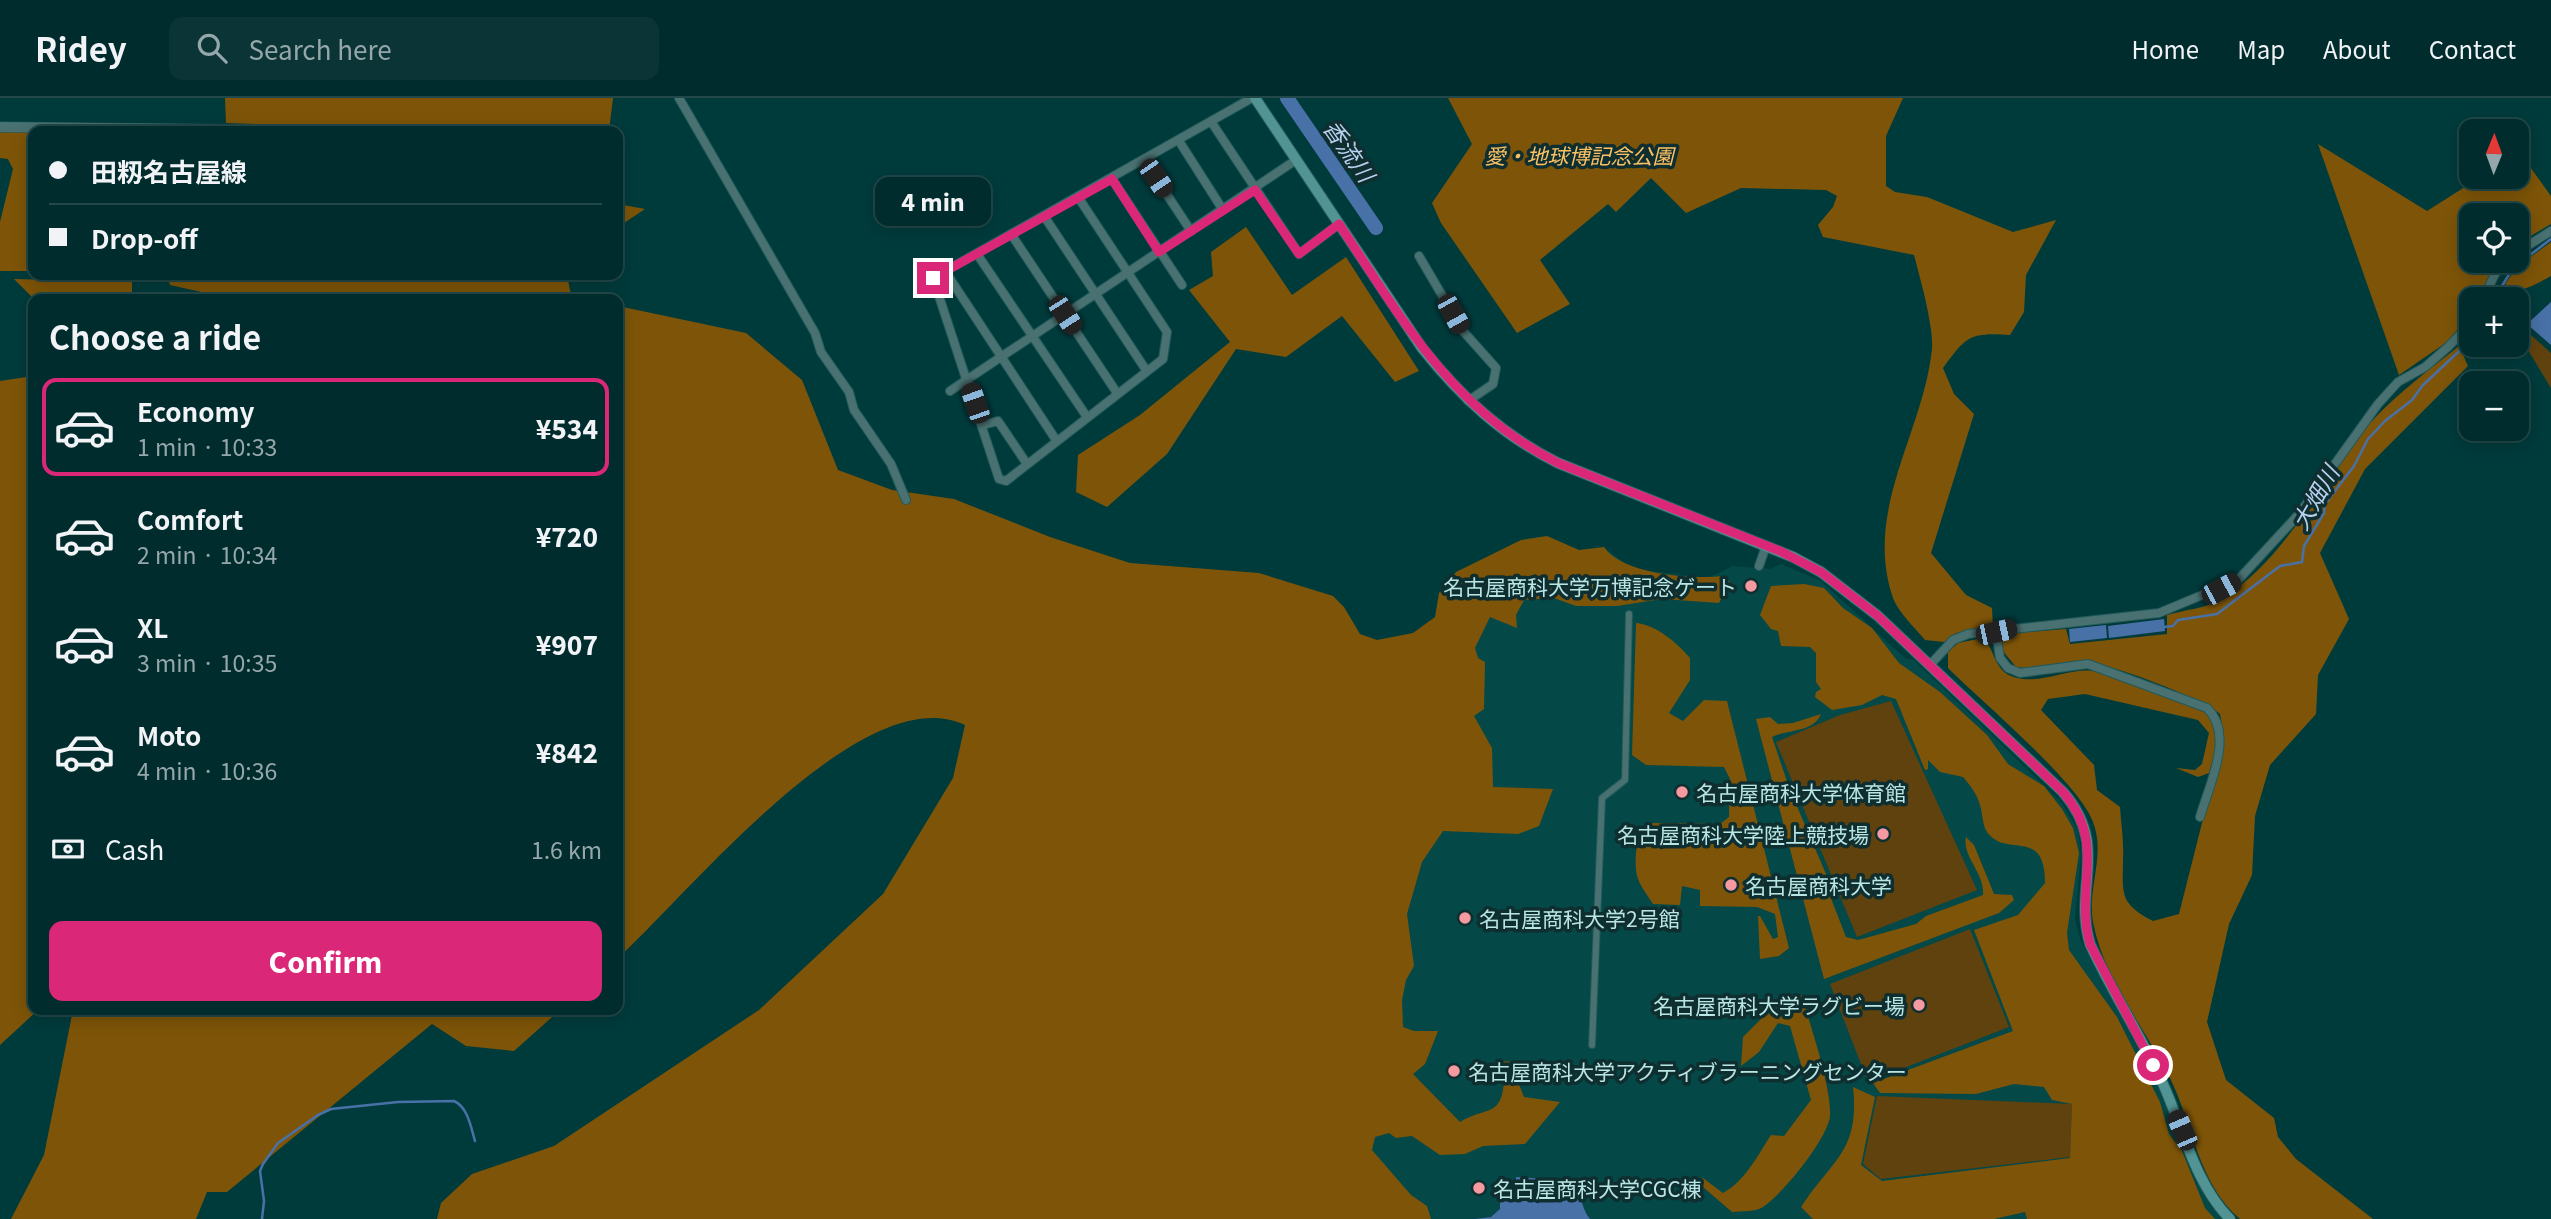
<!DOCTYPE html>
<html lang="en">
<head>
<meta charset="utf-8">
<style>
	:root { --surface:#002c2d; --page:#0a3435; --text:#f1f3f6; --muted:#95a7aa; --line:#224849; --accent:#db2777 }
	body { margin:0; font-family:Georgia,"Noto Sans JP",serif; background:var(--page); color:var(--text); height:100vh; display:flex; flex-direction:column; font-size:26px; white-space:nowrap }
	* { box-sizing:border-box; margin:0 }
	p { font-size:23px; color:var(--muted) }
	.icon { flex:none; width:38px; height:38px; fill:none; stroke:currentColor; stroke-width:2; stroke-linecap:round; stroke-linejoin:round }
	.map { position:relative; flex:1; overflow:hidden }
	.side { position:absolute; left:28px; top:196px; width:595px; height:721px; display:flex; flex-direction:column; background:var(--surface); border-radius:14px; box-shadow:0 4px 18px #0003,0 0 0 2px var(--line) }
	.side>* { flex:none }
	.hud { position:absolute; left:28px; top:28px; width:595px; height:154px; border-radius:14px; box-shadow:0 4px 18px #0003,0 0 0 2px var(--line); display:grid; align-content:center; height:154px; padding:0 21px; background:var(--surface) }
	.needle { width:46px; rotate:1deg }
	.controls { position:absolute; left:2459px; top:21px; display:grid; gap:14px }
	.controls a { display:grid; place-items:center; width:70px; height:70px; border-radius:14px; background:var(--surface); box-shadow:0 4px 18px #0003,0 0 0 2px var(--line); font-size:35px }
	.end { position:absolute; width:32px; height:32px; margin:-16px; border:9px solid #db2777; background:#fff; box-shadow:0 0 0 4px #fff }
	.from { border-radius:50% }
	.bubble { position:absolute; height:49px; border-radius:14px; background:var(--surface); box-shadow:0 4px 18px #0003,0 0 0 2px var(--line); font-size:23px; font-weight:800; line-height:49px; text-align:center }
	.car { position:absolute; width:21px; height:42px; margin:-21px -10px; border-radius:9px; box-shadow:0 0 5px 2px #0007; background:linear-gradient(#222 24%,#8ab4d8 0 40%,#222 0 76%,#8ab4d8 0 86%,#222 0) }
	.hud b { display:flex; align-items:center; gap:24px; height:66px; font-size:26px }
	.hud b+b { border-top:2px solid var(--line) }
	.hud i { width:18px; height:18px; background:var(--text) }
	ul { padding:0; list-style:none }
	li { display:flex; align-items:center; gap:21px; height:98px; margin:0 14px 10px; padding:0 7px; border:4px solid transparent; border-radius:14px }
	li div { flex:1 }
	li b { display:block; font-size:26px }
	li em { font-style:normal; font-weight:800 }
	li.active { border-color:var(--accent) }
	li>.icon { width:63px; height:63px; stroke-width:1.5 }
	h2 { padding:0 21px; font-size:32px; line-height:84px }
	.pay { display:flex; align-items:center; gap:18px; height:77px; padding:0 21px; font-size:26px }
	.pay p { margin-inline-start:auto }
	.primary-button { display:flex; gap:14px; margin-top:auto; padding:14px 21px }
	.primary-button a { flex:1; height:80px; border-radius:14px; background:var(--accent); color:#fff; font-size:28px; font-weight:800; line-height:80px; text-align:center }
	header { display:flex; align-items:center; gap:42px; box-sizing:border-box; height:98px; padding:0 35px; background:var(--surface); border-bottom:2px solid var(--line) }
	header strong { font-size:33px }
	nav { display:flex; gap:38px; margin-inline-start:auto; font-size:24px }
	.search { width:490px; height:63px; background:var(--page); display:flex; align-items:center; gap:18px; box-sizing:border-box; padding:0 24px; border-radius:14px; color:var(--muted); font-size:26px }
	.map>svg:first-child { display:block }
	.built { fill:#044848 }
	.green { fill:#60420e }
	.forest { fill:#7e5508 }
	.water { fill:#4871a8 }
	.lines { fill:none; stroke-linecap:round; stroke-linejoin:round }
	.stream { stroke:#4871a8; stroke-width:2.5 }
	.river { stroke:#4871a8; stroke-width:14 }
	.pedestrian-casing { stroke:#215a5a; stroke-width:8 }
	.minor-casing { stroke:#215a5a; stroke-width:10 }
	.tertiary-casing { stroke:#215a5a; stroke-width:11 }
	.secondary-casing { stroke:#215a5a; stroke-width:12 }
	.pedestrian { stroke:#497171; stroke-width:6 }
	.minor { stroke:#497171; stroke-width:8 }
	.tertiary { stroke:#497171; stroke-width:10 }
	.secondary { stroke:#529393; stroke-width:10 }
	.route { stroke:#db2777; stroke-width:9 }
	.poi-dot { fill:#f49aa0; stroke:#0f2e2f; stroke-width:2.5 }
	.labels { text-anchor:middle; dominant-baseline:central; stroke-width:7; stroke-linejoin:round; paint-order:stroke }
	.park-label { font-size:21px; font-style:italic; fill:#fcc065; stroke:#0f2e2f }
	.poi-label { font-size:21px; fill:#b9e5e5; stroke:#0f2e2f; text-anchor:start }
	.water-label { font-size:23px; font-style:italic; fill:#b9d0f0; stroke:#0f2e2f }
</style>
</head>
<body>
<header>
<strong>Ridey</strong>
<div class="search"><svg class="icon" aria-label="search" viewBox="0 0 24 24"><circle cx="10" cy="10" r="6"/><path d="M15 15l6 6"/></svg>Search here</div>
<nav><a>Home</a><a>Map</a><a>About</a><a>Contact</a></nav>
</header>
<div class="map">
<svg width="2551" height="1121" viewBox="0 0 2551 1121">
	<rect width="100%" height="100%" fill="#003b3c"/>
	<path class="built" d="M 1547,438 L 1579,452 L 1604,449 L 1632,471 L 1708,480 L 1733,468 L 1770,471 L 1781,466 L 1821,483 L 1906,561 L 1913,561 L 2061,704 L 2078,732 L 2081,756 L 2075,821 L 2080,841 L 2155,983 L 2208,1104 L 2221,1121 L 1415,1121 L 1379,1092 L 1363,1027 L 1366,987 L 1447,610 L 1521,442 Z"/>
	<g class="green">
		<path d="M 2521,228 L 2551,255 L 2551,290 L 2517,234 Z"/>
		<path d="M 1891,603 L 1977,792 L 1857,839 L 1776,644 L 1840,617 Z"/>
		<path d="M 1970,831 L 2009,929 L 1868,984 L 1830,886 Z"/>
		<path d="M 1877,998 L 2072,1006 L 2070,1059 L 1881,1081 L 1863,1066 Z"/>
	</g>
	<g class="forest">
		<path d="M 225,0 L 613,0 L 609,33 L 282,33 L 282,27 L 226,25 Z"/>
		<path d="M 1448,0 L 1903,0 L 1886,38 L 1886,88 L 1895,94 L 1927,99 L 2013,134 L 2056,122 L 2026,177 L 2024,214 L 2010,237 C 1969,234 1966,239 1943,270 L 1954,296 L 1974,316 L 1931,455 L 1966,497 L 1992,510 L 1993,530 L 1956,535 L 1944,544 L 1925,542 C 1915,530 1898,514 1893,500 C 1863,412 1923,336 1932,251 C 1934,229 1920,180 1914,157 L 1823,139 L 1818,127 L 1833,109 L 1837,98 L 1826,92 L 1741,90 L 1686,115 L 1651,80 L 1616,114 L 1608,106 L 1540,162 L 1570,206 L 1517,235 L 1441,125 L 1432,105 L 1472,46 Z"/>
		<path d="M 0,32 L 33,33 L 33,173 L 0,173 L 0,124 L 13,71 L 8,61 L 0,60 Z"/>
		<path d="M 2526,33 L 2528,66 L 2551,98 L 2551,126 L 2517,146 L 2516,117 L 2471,117 L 2471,163 L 2499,163 L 2488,173 L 2490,179 L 2478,201 L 2471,201 L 2468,219 L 2447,244 L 2399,277 L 2318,46 L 2427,113 L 2468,87 L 2473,79 L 2516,79 L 2517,34 Z"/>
		<path d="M 618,106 L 645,111 L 618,129 Z"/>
		<path d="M 1246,129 L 1292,197 L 1346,159 L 1419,273 L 1395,284 L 1342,218 L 1286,259 L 1236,251 L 1167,356 L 1107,409 L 1076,394 L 1078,357 L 1140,317 L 1230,244 L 1189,192 L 1213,178 L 1211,154 Z"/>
		<path d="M 2551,144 L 2551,178 C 2539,185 2526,192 2513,193 L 2505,186 L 2517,169 Z"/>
		<path d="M 167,177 L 567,177 L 571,197 L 588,201 L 233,201 L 170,187 Z"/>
		<path d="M 14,181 L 132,184 L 132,201 L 34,201 Z"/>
		<path d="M 618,208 L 746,235 L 802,282 L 838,372 L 892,392 L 954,401 L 1050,439 L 1130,465 L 1259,475 L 1333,498 L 1344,509 L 1360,536 L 1377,542 L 1413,535 L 1435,519 L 1439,495 L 1456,474 L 1521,442 L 1547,438 L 1579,452 L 1604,449 C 1622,476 1692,482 1722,478 L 1730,484 L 1719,505 L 1662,501 L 1617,508 L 1576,508 L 1554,500 L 1524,502 L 1516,517 L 1517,530 L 1490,519 L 1475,550 L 1478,560 L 1485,564 L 1484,611 L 1474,618 L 1492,650 L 1493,689 L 1553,691 L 1539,728 L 1518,736 L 1443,733 L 1422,764 L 1407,816 L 1414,868 L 1406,882 L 1402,902 L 1403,929 L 1414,933 L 1438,933 L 1425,966 L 1413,976 L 1460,1024 C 1486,1008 1501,1020 1504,984 L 1492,973 L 1495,963 L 1519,964 L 1513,971 L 1524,999 L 1560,1004 L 1525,1046 L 1483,1048 L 1465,1056 L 1440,1057 L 1412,1038 L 1396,1040 L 1389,1035 L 1375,1039 L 1372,1052 L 1411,1097 L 1427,1108 L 1431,1121 L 437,1121 L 441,1105 L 472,1076 L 554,1048 L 759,912 L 883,796 L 953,680 L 965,627 C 863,578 687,798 618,860 Z"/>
		<path d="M 2459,248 L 2468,268 L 2365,371 L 2320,455 L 2349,521 L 2318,577 L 2316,616 L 2270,667 L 2255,718 L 2252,777 L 2229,826 L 2207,924 L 2226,982 L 2274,1020 L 2278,1039 L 2296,1061 L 2373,1121 L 2240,1121 C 2198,1085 2193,1027 2170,980 C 2144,928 2104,882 2093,824 C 2087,790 2106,757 2093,724 C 2079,685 1981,603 1948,570 L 1948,554 L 1958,545 L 1983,540 C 1995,551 1993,570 2011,578 C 2038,589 2067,569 2096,573 C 2125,576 2173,600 2202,611 C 2226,634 2217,646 2209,675 L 2198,679 L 2176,670 L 2195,672 L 2202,666 L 2209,635 L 2198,622 L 2085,596 L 2048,601 L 2041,612 L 2094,667 L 2097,692 L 2120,709 C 2121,726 2124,743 2123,760 C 2123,795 2118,805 2153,823 L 2179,816 L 2224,638 L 2220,616 C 2204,601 2107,564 2085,564 C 2061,564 2039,573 2016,569 L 2002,552 L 2003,536 L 2066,531 L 2070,546 L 2167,536 L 2167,517 C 2184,512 2209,510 2223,500 C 2281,464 2320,389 2360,337 C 2388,302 2424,276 2459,248 Z"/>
		<path d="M 33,278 L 33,912 L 38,912 L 0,947 L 0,283 Z"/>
		<path d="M 1804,486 L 1824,490 L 1843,510 L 1872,530 L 1899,565 L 1940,594 L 1987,637 L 2008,666 L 2044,688 L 2062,711 L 2073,730 L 2079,755 L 2067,835 L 2069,852 L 2117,919 L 2160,1004 L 2169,1036 L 2182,1053 L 2205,1110 L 2215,1121 L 2027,1121 L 2025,1114 L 1994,1121 L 1813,1121 L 1801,1109 C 1832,1061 1860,1054 1853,989 L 1875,999 L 1861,1067 L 1882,1083 L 2070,1060 L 2072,1006 L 2052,1002 L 2044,989 L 2014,986 L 1976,996 L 1880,995 L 1873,985 L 2013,933 L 1974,832 L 2018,817 L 2045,785 C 2045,728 2006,761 1987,734 C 1982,726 1983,716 1980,707 C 1977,696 1970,687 1963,679 L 1940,674 L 1928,662 L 1928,671 L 1925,672 L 1896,601 L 1882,597 L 1862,607 L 1832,612 L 1815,599 L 1816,594 L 1821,591 L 1816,584 L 1816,555 L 1810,549 L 1781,548 L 1778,533 L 1771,531 L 1760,517 L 1771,488 Z"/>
		<path d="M 1636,525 C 1657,527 1677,545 1690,560 L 1690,582 L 1669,615 L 1683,623 L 1704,602 L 1727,603 L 1789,850 L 1779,858 L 1760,861 L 1758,818 L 1760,818 L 1773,841 L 1778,839 L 1775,816 L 1757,809 L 1700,808 L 1700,792 L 1682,788 L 1680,807 L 1653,806 C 1648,798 1641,789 1638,781 C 1633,768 1636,734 1647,725 L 1720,726 L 1729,719 L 1730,681 L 1724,669 L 1646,667 L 1632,657 Z"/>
		<path d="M 1821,616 C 1813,635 1788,631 1772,639 L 1790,692 L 1826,776 L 1825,785 L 1846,839 L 1858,842 L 1916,826 L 1926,818 L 1983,797 C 1985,775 1962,759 1966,739 L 1974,747 L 1994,796 L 2012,797 L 2014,802 L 1999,815 L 1824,881 L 1756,621 L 1770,619 L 1778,626 L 1793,625 Z"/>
		<path d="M 1801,897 C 1810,925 1832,991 1830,1018 C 1828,1040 1782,1097 1763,1109 C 1756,1114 1741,1113 1732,1114 L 1696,1083 L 1703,1080 L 1723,1095 C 1745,1083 1758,1057 1771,1037 L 1784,1038 L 1811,1002 L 1790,928 L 1778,925 L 1759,954 L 1741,968 L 1743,939 L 1761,921 L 1765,905 Z"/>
		<path d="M 73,912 L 560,912 L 514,953 L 466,948 L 432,926 L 227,1094 L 207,1094 L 196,1121 L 11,1121 L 44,1057 Z"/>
	</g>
	<g class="water">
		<path d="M 2551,204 L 2551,247 L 2527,226 Z"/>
		<path d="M 2164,521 L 2165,533 L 2109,540 L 2108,528 Z"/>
		<path d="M 2106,527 L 2107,540 L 2070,544 L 2069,531 Z"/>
		<path d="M 1516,1079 L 1573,1083 C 1582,1090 1579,1107 1590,1121 L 1475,1121 L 1491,1119 L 1500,1111 L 1500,1095 L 1507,1095 L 1516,1086 Z"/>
	</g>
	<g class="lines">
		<g class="stream">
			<path d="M 2494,201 L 2513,170 L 2551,141"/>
			<path d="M 2164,529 L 2173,528 L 2178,522 L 2217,516 L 2280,468 L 2302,464 L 2304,448 L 2324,415 L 2325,406 L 2354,368 L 2368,341 L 2385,323 L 2412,302 L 2423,287 L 2471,242"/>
			<path d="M 262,1121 L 264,1103 L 260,1073 L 263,1066 L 278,1045 L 318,1017 L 331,1011 L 398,1004 L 454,1003 C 468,1009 471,1030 475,1043"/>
		</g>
		<path class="river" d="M 1287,0 L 1376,130"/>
		<defs>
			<path id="pedestrian" d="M 1592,947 L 1602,700 L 1625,682 L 1629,516"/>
			<g id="minor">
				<path d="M 679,0 L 815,235 L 821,254 L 849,294 L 854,312 L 891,366 L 906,402"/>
				<path d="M 1212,25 L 1299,156 L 1339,126"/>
				<path d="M 1179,43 L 1223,112"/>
				<path d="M 1144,62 L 1191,133"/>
				<path d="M 1112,81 L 1182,187"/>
				<path d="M 1078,99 L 1167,234 L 1163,261 L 1006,383 L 999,381 L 933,180 L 1252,0"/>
				<path d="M 1044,118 L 1146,272"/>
				<path d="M 1011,136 L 1117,295"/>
				<path d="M 2516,155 L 2551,133"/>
				<path d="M 977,156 L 1087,319"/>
				<path d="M 1419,158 L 1463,233 L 1496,270 L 1493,286 L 1468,303"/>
				<path d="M 945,173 L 1056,342"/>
				<path d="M 2483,201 L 2495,176 L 2507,163"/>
				<path d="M 950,293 L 1296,62"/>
				<path d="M 983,327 L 998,323 L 1027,366"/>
				<path d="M 1759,468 L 1766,448"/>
				<path d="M 1996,534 L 2000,560 L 2008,570 L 2020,575 L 2088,566 L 2207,610 C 2235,637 2209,687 2200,719"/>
				<path d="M 1930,567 L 1953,542 L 1968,536 L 2159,515 L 2238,482 L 2299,416 L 2378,306 L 2398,284 L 2425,269 L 2448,249 L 2471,225"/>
			</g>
			<path id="tertiary" d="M 0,29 L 277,32"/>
			<path id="secondary" d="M 1255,0 L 1422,250 C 1461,299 1502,337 1558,365 L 1793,459 L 1821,474 L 1878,518 L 2063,694 C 2110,748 2073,789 2090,846 C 2112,894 2141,938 2163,986 C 2183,1030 2195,1086 2230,1121"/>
		</defs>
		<use href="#pedestrian" class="pedestrian-casing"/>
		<use href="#minor" class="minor-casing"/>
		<use href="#tertiary" class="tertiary-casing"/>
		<use href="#secondary" class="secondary-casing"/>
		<use href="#pedestrian" class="pedestrian"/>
		<use href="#minor" class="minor"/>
		<use href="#tertiary" class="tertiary"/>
		<use href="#secondary" class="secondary"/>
	</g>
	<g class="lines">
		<path class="route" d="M 933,180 L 1112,81 L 1159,154 L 1255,92 L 1299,156 L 1339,126 C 1402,221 1452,312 1558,365 L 1780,453 L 1821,474 L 1878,518 L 2063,694 C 2108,746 2074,790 2090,846 L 2153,967"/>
	</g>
	<g class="poi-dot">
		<circle cx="1751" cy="488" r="7"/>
		<circle cx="1682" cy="694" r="7"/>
		<circle cx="1883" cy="736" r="7"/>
		<circle cx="1731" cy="787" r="7"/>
		<circle cx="1465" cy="820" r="7"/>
		<circle cx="1919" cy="907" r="7"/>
		<circle cx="1454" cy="973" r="7"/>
		<circle cx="1479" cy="1090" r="7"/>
	</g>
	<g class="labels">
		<g class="park-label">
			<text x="1579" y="57">愛・地球博記念公園</text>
		</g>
		<g class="poi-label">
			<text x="1737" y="488" text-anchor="end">名古屋商科大学万博記念ゲート</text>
			<text x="1696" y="694">名古屋商科大学体育館</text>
			<text x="1869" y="736" text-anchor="end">名古屋商科大学陸上競技場</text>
			<text x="1745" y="787">名古屋商科大学</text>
			<text x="1479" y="820">名古屋商科大学2号館</text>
			<text x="1905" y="907" text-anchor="end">名古屋商科大学ラグビー場</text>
			<text x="1468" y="973">名古屋商科大学アクティブラーニングセンター</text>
			<text x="1493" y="1090">名古屋商科大学CGC棟</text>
		</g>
		<g class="water-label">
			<text transform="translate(1350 52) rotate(55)">香流川</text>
			<text transform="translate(2314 399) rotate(-60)">大畑川</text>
		</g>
	</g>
</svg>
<div class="controls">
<a><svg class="needle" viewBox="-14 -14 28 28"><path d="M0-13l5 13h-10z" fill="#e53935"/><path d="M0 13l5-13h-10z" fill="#95a7aa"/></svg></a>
<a><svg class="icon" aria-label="locate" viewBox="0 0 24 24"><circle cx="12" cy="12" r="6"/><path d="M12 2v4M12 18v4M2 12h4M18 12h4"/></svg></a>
<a>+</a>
<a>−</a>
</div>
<i class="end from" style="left:2153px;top:967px"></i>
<i class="end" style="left:933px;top:180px"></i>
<div class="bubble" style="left:875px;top:79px;width:116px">4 min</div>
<i class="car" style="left:1156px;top:80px;rotate:146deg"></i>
<i class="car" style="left:1453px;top:216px;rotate:151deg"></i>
<i class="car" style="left:1065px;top:217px;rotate:147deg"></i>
<i class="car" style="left:975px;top:305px;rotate:341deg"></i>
<i class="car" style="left:2221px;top:491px;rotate:62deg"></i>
<i class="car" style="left:1996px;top:534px;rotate:78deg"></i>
<i class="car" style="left:2182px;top:1032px;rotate:337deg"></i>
<div class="hud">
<b><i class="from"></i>田籾名古屋線</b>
<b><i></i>Drop-off</b>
</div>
<section class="side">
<h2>Choose a ride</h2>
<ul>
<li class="active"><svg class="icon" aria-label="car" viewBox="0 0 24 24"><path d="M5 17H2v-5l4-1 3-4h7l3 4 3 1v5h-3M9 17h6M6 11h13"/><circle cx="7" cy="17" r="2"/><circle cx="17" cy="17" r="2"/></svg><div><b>Economy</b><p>1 min · 10:33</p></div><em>¥534</em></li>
<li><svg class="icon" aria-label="car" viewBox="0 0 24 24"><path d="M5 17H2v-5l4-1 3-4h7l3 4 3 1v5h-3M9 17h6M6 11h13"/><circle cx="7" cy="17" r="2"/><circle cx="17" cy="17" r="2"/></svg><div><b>Comfort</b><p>2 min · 10:34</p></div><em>¥720</em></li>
<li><svg class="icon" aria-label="car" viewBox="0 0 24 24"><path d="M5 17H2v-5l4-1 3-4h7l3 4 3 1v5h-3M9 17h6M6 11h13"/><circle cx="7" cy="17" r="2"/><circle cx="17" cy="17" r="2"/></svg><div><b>XL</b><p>3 min · 10:35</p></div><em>¥907</em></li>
<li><svg class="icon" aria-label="car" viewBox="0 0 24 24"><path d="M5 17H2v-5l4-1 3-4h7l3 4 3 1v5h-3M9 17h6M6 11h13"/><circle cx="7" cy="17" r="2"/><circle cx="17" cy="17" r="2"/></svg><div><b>Moto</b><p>4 min · 10:36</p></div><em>¥842</em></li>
</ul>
<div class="pay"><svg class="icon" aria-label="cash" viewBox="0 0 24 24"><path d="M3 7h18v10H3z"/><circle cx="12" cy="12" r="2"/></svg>Cash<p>1.6 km</p></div>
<div class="primary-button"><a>Confirm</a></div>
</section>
</div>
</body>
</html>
